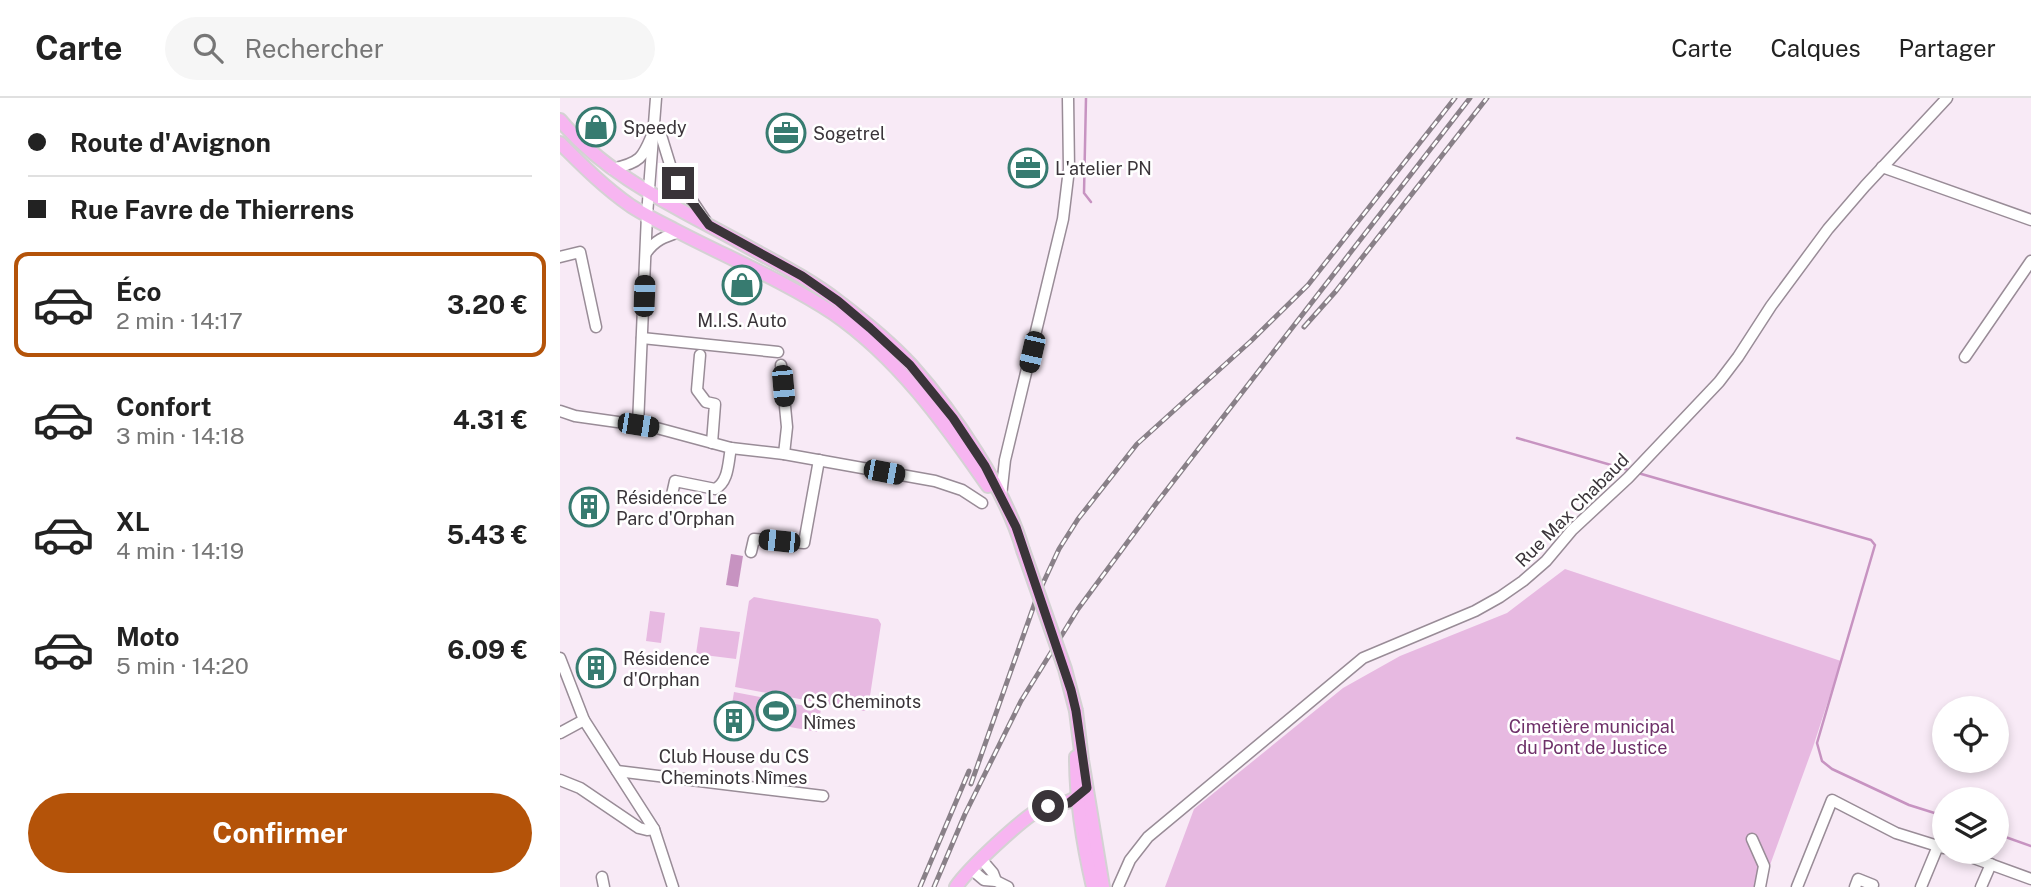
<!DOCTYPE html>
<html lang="fr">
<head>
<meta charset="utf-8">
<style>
	:root { --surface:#fff; --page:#f6f6f6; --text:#222; --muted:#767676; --line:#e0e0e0; --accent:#b45309 }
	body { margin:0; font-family:"Public Sans",sans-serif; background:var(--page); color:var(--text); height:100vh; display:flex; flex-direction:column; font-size:26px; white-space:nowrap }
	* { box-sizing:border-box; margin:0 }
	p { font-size:23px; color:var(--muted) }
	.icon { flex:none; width:38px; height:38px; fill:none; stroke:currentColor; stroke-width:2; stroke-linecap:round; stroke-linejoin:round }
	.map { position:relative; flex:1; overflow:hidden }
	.side { display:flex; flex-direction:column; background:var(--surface); width:560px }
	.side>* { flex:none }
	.guide { display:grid; align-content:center; height:154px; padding:0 28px; background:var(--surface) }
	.tools { position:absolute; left:1372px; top:598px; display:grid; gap:14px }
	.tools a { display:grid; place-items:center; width:77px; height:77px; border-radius:50%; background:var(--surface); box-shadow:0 4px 10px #0003; font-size:35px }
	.end { position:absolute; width:32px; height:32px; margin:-16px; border:9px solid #3a3439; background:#fff; box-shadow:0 0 0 4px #fff }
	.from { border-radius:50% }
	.car { position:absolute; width:21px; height:42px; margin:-21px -10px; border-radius:9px; box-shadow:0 0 5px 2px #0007; background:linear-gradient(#222 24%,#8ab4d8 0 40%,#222 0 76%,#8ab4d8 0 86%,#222 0) }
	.guide b { display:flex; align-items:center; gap:24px; height:66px; font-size:26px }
	.guide b+b { border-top:2px solid var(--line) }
	.guide i { width:18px; height:18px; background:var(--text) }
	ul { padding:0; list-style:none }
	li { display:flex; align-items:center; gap:21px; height:105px; margin:0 14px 10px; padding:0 14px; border:4px solid transparent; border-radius:14px }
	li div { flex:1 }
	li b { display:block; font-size:26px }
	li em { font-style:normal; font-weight:700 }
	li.on { border-color:var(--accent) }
	li>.icon { width:63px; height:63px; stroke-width:1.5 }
	.action { display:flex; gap:14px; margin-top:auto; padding:14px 28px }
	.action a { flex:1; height:80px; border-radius:42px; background:var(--accent); color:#fff; font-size:28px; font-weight:700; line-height:80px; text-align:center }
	header { display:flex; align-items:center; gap:42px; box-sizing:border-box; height:98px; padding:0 35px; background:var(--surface); border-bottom:2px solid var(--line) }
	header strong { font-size:33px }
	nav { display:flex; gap:38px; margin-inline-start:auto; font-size:24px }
	.search { width:490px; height:63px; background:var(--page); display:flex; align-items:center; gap:18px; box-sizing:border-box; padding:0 24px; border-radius:38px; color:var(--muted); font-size:26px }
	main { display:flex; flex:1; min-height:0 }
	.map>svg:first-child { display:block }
	.green { fill:#e7b9e1 }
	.water { fill:#c793c1 }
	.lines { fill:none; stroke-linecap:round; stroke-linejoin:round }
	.stream { stroke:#c793c1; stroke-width:2.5 }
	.minor-casing { stroke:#998c97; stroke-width:13 }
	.major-casing { stroke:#d4d2d3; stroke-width:16 }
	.minor { stroke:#fff; stroke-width:10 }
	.major { stroke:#f7b5f1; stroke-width:12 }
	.rail-casing { stroke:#898088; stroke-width:5 }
	.rail { stroke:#fff; stroke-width:2.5; stroke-dasharray:8; stroke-linecap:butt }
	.major-bridge-casing { stroke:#d4d2d3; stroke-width:16; stroke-linecap:butt }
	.major-bridge { stroke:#f7b5f1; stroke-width:12 }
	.route { stroke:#3a3439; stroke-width:9 }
	.labels { text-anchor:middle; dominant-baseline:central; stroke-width:5; stroke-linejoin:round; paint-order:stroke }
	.poi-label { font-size:18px; fill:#3a3439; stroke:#fff; text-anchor:start }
	.street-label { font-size:18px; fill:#3a3439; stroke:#fff }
	.park-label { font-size:18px; fill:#6e3069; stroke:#fff }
</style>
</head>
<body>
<header>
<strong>Carte</strong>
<div class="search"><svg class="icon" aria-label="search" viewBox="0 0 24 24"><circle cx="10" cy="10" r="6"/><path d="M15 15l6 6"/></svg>Rechercher</div>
<nav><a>Carte</a><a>Calques</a><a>Partager</a></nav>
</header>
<main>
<section class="side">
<div class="guide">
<b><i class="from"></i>Route d'Avignon</b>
<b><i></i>Rue Favre de Thierrens</b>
</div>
<ul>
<li class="on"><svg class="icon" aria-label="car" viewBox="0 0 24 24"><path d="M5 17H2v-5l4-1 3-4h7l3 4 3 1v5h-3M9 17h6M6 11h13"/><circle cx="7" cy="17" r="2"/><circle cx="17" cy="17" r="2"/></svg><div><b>Éco</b><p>2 min · 14:17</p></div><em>3.20 €</em></li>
<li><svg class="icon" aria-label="car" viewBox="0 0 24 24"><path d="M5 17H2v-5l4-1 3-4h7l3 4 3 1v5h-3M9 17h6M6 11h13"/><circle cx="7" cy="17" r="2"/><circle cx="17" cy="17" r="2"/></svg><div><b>Confort</b><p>3 min · 14:18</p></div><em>4.31 €</em></li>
<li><svg class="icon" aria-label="car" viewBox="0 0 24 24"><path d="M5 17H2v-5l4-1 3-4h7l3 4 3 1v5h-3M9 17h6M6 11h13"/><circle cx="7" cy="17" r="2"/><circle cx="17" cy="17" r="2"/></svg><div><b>XL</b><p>4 min · 14:19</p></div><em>5.43 €</em></li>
<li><svg class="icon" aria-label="car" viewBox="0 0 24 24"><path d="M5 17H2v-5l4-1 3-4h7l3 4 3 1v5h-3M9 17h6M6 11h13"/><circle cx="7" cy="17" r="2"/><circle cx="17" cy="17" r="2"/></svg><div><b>Moto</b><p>5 min · 14:20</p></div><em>6.09 €</em></li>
</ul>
<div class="action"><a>Confirmer</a></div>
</section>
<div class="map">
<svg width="1471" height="789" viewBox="0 0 1471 789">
	<rect width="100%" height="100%" fill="#f8eaf6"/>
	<g class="green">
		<path d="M 1005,471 L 1281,563 L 1253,649 L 1202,789 L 605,789 L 634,711 L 783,590 L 840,558 L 947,515 Z"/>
		<path d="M 194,499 L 318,521 L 321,526 L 308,611 L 304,613 L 175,589 L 189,503 Z"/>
		<path d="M 90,513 L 105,515 L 101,545 L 86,543 Z"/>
		<path d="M 140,529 L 180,534 L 176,561 L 136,556 Z"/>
		<path d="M 174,594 L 261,611 L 257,634 L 192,622 L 190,632 L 155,626 L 157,616 L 170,618 Z"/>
	</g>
	<path class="water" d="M 171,456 L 183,458 L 178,489 L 166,487 Z"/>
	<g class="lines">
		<g class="stream">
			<path d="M 526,0 L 524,95 L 531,104"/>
			<path d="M 957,340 L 1072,373"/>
			<path d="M 1078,375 L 1311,442 L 1315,447 L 1257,645 L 1262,663 L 1272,671 L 1349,707 L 1384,718"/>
			<path d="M 1437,736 L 1471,748"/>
		</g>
		<defs>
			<g id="minor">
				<path d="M 1322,69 L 1471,122"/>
				<path d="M 52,71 C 84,64 83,58 95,30 L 100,34 L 112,73 L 147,125"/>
				<path d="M 86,155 C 95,142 104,139 119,134"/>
				<path d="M 0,159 L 20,154 L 36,229"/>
				<path d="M 82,240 L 218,254"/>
				<path d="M 140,257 L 137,292 L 146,304 L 155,306 L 152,345"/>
				<path d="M 1405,259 L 1471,163"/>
				<path d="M 221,267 L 227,329 L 224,356"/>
				<path d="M 0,313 L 15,318 L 93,329 L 171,350 L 224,356 L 375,383 L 402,392 L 422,405"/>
				<path d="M 78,327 L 87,117 L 96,0"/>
				<path d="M 441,398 L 445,362 L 503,121 L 509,71 L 508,0"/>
				<path d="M 111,401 L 115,383 L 155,391 C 169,384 168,364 171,350"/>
				<path d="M 191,454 L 194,441 L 244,445 L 259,362"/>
				<path d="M 0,560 L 24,622 L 94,731 L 113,789"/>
				<path d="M 0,635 L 24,622"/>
				<path d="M 57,673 L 263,698"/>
				<path d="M 0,682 L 20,690 L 79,730 L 87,732 L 94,731"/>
				<path d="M 1192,741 L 1204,768 L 1200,789"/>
				<path d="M 1397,754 L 1471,781"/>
				<path d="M 421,761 L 433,775 L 436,783"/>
				<path d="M 411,771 L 424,782 L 436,783 L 448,789"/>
				<path d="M 42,779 L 44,789"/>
				<path d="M 558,789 L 570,762 L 588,739 L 803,560 L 915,513 L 940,499 L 963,483 L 986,463 L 1012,432 L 1068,380 L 1159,284 L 1178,259 L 1211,208 L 1268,131 L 1305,88 L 1387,0"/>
				<path d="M 1237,789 L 1272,702 L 1336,735 L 1384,750"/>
				<path d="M 1295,789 L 1298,781 L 1313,787"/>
				<path d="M 1361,789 L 1378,748"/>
				<path d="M 1421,789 L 1431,766"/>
			</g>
			<g id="major">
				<path d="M 0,22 C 46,77 112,107 174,141 C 209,161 247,179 279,204 C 304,223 330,244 351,267 C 394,315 445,390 463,452"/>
				<path d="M 0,45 C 23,68 45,90 71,108 C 85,117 99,124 113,131 C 166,159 223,182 273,215 C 337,259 384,324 428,388"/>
				<path d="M 516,613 L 522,662 L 543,789"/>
				<path d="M 516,659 C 516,703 523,746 533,789"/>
				<path d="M 396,789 C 408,771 463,719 482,710 C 497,703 507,709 522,695"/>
			</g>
		</defs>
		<use href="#minor" class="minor-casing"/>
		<use href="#major" class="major-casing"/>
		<use href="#minor" class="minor"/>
		<use href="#major" class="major"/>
		<defs>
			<g id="rail">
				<path d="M 744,229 L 776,193 L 927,0"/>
				<path d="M 411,686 L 478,496 L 499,451 L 518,421 L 577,346 L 691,243 L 748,187 L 895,0"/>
				<path d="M 360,789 L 409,673"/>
				<path d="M 374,789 L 405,716 L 461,603 L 518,511 L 595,407 L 910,0"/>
			</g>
		</defs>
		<use href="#rail" class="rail-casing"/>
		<use href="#rail" class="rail"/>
		<defs>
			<path id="major-bridge" d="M 463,452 L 505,571 L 516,613"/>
		</defs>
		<use href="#major-bridge" class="major-bridge-casing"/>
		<use href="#major-bridge" class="major-bridge"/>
	</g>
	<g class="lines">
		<path class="route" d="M 118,85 L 149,127 L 242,178 L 278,203 L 310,230 L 350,267 L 393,320 L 425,368 L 456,429 L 511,592 L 516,613 L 527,690 L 509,705 L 488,708"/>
	</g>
	<defs>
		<symbol id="shop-ring" viewBox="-11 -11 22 22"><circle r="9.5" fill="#fff" stroke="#377b70" stroke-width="1.5"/><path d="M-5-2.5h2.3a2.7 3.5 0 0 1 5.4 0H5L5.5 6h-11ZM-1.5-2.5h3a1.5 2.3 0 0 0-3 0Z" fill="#377b70"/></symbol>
		<symbol id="office-ring" viewBox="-11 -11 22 22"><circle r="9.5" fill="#fff" stroke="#377b70" stroke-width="1.5"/><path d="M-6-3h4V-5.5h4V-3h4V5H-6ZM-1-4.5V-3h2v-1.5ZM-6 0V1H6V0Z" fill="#377b70"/></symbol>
		<symbol id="building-ring" viewBox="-11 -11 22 22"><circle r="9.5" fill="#fff" stroke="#377b70" stroke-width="1.5"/><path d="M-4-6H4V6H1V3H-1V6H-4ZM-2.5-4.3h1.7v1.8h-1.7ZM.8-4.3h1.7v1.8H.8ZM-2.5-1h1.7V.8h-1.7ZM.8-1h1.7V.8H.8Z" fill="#377b70"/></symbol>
		<symbol id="stadium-ring" viewBox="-11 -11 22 22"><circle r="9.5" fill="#fff" stroke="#377b70" stroke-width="1.5"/><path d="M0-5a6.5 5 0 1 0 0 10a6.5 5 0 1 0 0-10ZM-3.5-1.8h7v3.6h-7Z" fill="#377b70"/></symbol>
	</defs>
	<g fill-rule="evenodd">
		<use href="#shop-ring" x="14" y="7" width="44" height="44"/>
		<use href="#office-ring" x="204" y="13" width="44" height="44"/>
		<use href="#office-ring" x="446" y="48" width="44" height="44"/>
		<use href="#shop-ring" x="160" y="165" width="44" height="44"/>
		<use href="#building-ring" x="7" y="387" width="44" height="44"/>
		<use href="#building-ring" x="14" y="548" width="44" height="44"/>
		<use href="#stadium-ring" x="194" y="591" width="44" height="44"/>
		<use href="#building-ring" x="152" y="601" width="44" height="44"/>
	</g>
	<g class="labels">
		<g class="poi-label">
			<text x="63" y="29">Speedy</text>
			<text x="253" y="35">Sogetrel</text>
			<text x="495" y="70">L'atelier PN</text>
			<text x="182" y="222" text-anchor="middle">M.I.S. Auto</text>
			<text x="56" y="399">Résidence Le<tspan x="56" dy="21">Parc d'Orphan</tspan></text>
			<text x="63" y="560">Résidence<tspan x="63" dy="21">d'Orphan</tspan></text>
			<text x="243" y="603">CS Cheminots<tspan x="243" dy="21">Nîmes</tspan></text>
			<text x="174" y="658" text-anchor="middle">Club House du CS<tspan x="174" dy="21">Cheminots Nîmes</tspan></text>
		</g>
		<g class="street-label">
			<text transform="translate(1012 412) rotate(-45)">Rue Max Chabaud</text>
		</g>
		<g class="park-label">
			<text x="1032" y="628">Cimetière municipal<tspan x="1032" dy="21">du Pont de Justice</tspan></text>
		</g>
	</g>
</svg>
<div class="tools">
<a><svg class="icon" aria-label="locate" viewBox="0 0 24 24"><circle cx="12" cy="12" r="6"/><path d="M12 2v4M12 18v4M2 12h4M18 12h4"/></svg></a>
<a><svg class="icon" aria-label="layers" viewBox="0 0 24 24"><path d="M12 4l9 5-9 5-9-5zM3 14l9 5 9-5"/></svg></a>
</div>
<i class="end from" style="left:488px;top:708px"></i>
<i class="end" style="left:118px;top:85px"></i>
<i class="car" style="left:84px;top:198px;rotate:2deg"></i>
<i class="car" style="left:472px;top:254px;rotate:193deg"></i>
<i class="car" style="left:223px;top:288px;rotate:175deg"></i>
<i class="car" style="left:78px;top:327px;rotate:99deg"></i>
<i class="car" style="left:324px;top:374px;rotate:101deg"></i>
<i class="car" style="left:219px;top:443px;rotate:276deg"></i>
</div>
</main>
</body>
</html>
